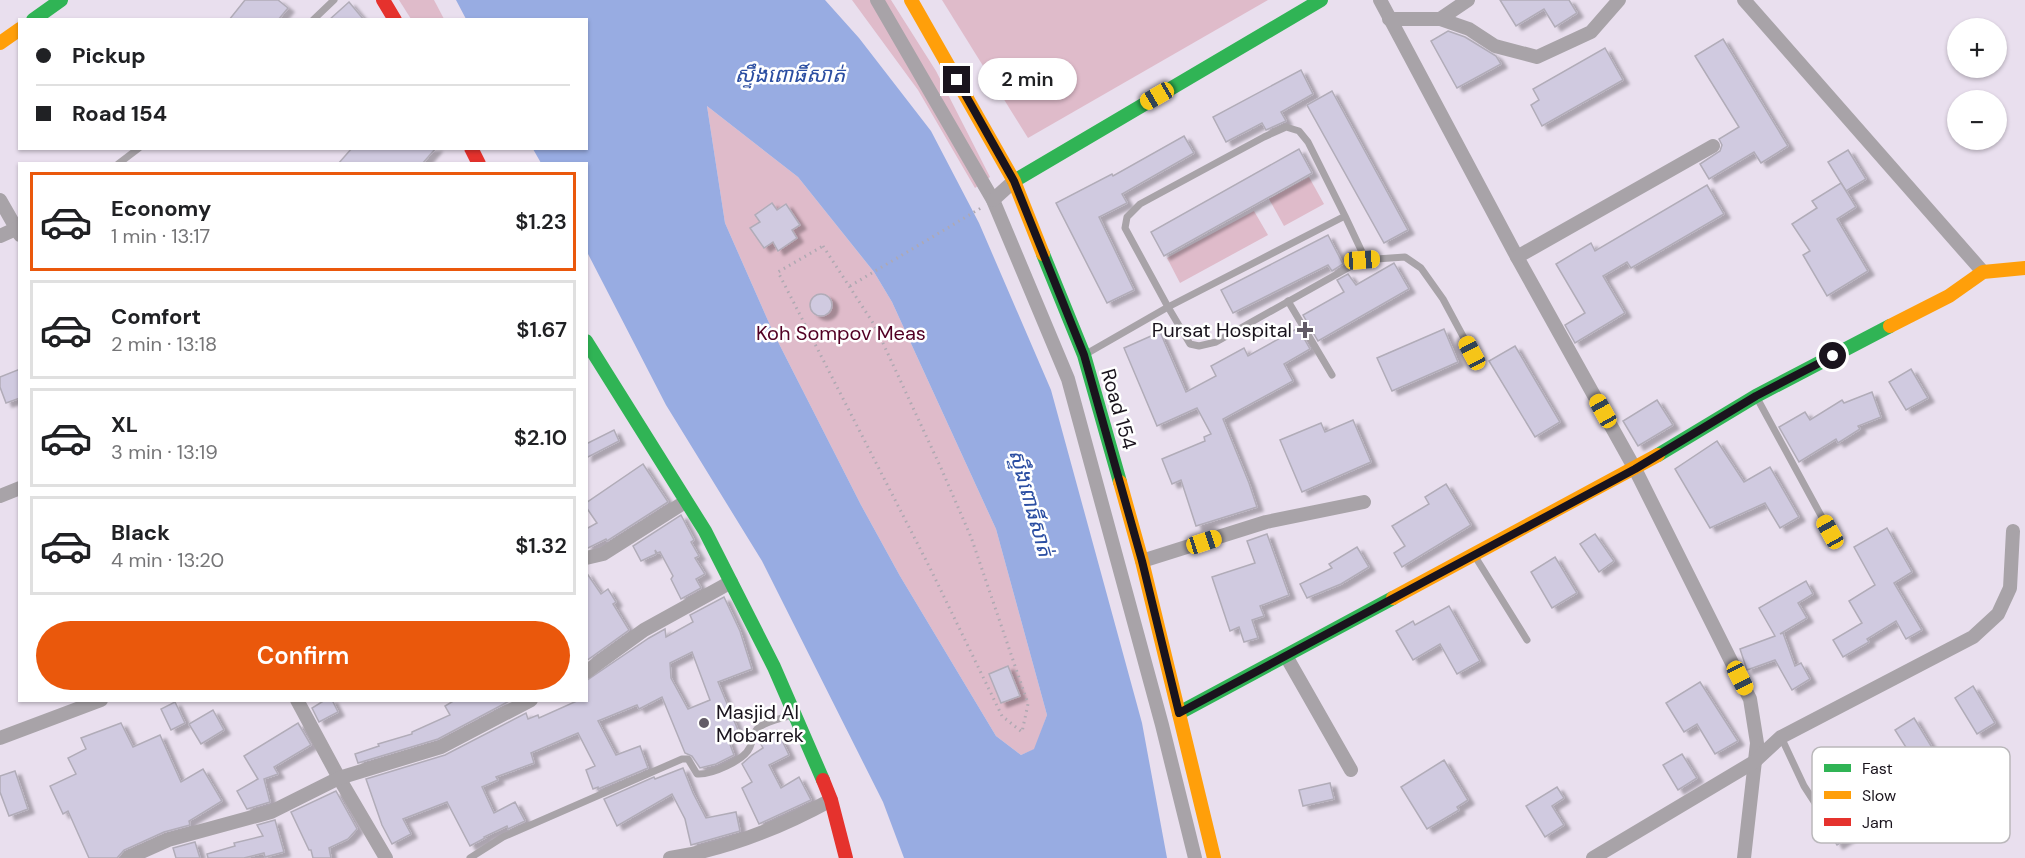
<!DOCTYPE html>
<html lang="en">
<head>
<meta charset="utf-8">
<style>
	:root { --surface:#fff; --page:#f2f2f2; --text:#202124; --muted:#757577; --line:#e0e0e0; --accent:#ea580c }
	body { margin:0; font-family:"DM Sans","Noto Sans Khmer",sans-serif; background:var(--page); color:var(--text); height:100vh; display:flex; flex-direction:column; font-size:22px; white-space:nowrap }
	* { box-sizing:border-box; margin:0 }
	p { font-size:20px; color:var(--muted) }
	.icon { flex:none; width:33px; height:33px; fill:none; stroke:currentColor; stroke-width:2; stroke-linecap:round; stroke-linejoin:round }
	.map { position:relative; flex:1; overflow:hidden }
	.drawer { position:absolute; left:18px; top:162px; width:570px; height:540px; display:flex; flex-direction:column; background:var(--surface); border-radius:0px; box-shadow:0 2px 4px #0004 }
	.drawer>* { flex:none }
	.top-card { position:absolute; left:18px; top:18px; width:570px; height:132px; border-radius:0px; box-shadow:0 2px 4px #0004; display:grid; align-content:center; height:132px; padding:0 18px; background:var(--surface) }
	.tools { position:absolute; left:1947px; top:18px; display:grid; gap:12px }
	.tools a { display:grid; place-items:center; width:60px; height:60px; border-radius:50%; background:var(--surface); box-shadow:0 2px 4px #0004; font-size:30px }
	.end { position:absolute; width:27px; height:27px; margin:-14px; border:8px solid #1a141d; background:#fff; box-shadow:0 0 0 3px #fff }
	.from { border-radius:50% }
	.bubble { position:absolute; height:42px; border-radius:21px; background:var(--surface); box-shadow:0 2px 4px #0004; font-size:20px; font-weight:600; line-height:42px; text-align:center }
	.car { position:absolute; width:18px; height:36px; margin:-18px -9px; border-radius:8px; box-shadow:0 0 4px 2px #0007; background:linear-gradient(#f5c518 24%,#345 0 40%,#f5c518 0 76%,#345 0 86%,#f5c518 0) }
	.top-card b { display:flex; align-items:center; gap:21px; height:57px; font-size:22px }
	.top-card b+b { border-top:2px solid var(--line) }
	.top-card i { width:15px; height:15px; background:var(--text) }
	ul { padding:10px 0 0; list-style:none }
	li { display:flex; align-items:center; gap:18px; height:99px; margin:0 12px 9px; padding:0 6px; border:3px solid var(--line); border-radius:0px }
	li div { flex:1 }
	li b { display:block; font-size:22px }
	li em { font-style:normal; font-weight:600 }
	li.current { border-color:var(--accent) }
	li>.icon { width:54px; height:54px; stroke-width:1.5 }
	.primary-button { display:flex; gap:12px; margin-top:auto; padding:12px 18px }
	.primary-button a { flex:1; height:69px; border-radius:36px; background:var(--accent); color:#fff; font-size:24px; font-weight:600; line-height:69px; text-align:center }
	.map>svg:first-child { display:block }
	.green { fill:#dfbbca }
	.water { fill:#98ace2; fill-rule:evenodd }
	.building { fill:#d0cae0; stroke:#b1acb8; stroke-width:1.5; fill-rule:evenodd; filter:url(#shadow) }
	.lines { fill:none; stroke-linecap:round; stroke-linejoin:round }
	.path { stroke:#afa9b2; stroke-width:3; stroke-dasharray:1.5 4.5; stroke-linecap:butt }
	.lane { stroke:#a8a3a8; stroke-width:7 }
	.street { stroke:#a8a3a8; stroke-width:14 }
	.fast { stroke:#30b455; stroke-width:14 }
	.slow { stroke:#ff9f0a; stroke-width:14 }
	.jam { stroke:#e5322d; stroke-width:14 }
	.route { stroke:#1a141d; stroke-width:8 }
	.poi-dot { fill:#625b66; stroke:#fff; stroke-width:2 }
	.labels { text-anchor:middle; dominant-baseline:central; stroke-width:5; stroke-linejoin:round; paint-order:stroke }
	.poi-label { font-size:20px; fill:#1a141d; stroke:#fff; text-anchor:end }
	.park-label { font-size:20px; fill:#520024; stroke:#fff }
	.street-label { font-size:20px; fill:#1a141d; stroke:#fff }
	.water-label { font-size:21px; font-style:italic; fill:#2b4ea2; stroke:#fff }
	.key { fill:#fff; stroke:#bab8bb; stroke-width:1.5 }
	.key-label { font-size:16px; fill:#1a141d }
</style>
</head>
<body>
<div class="map">
<svg width="2025" height="858" viewBox="0 0 2025 858">
	<defs>
		<filter id="shadow"><feDropShadow dx="6" dy="4" stdDeviation="1.5" flood-color="#0004"/></filter>
	</defs>
	<rect width="100%" height="100%" fill="#e9dfee"/>
	<g class="green">
		<path d="M 399,0 L 434,0 L 444,19 L 411,19 Z"/>
		<path d="M 852,0 L 891,0 L 936,71 L 990,177 L 975,188 L 918,90 Z"/>
		<path d="M 942,0 L 1268,0 L 1028,138 Z"/>
		<path d="M 707,106 L 798,177 L 874,272 L 892,302 L 996,529 L 1047,715 L 1035,749 L 1021,755 L 996,736 L 900,576 L 861,505 L 773,332 L 725,223 Z"/>
		<path d="M 1309,177 L 1324,204 L 1284,226 L 1269,199 Z"/>
		<path d="M 1254,211 L 1268,235 L 1180,283 L 1167,258 Z"/>
	</g>
	<path class="water" d="M 456,0 L 825,0 L 859,38 L 931,131 L 979,223 L 1051,390 L 1142,723 L 1167,858 L 904,858 L 883,802 L 762,561 L 666,405 L 587,252 L 586,164 L 541,163 L 533,149 L 586,148 L 586,20 L 466,19 ZM 707,106 L 798,177 L 874,272 L 892,302 L 996,529 L 1047,715 L 1034,749 L 1021,755 L 996,736 L 900,576 L 861,505 L 773,332 L 725,223 Z"/>
	<g class="building">
		<path d="M 245,0 L 278,0 L 288,8 L 278,20 L 229,20 Z"/>
		<path d="M 1500,0 L 1569,0 L 1577,13 L 1555,27 L 1544,9 L 1516,26 Z"/>
		<path d="M 349,2 L 364,20 L 329,20 Z"/>
		<path d="M 1448,31 L 1465,37 L 1496,56 L 1501,64 L 1457,88 L 1431,41 Z"/>
		<path d="M 1723,39 L 1788,146 L 1761,163 L 1754,152 L 1709,179 L 1700,164 L 1720,151 L 1722,145 L 1719,139 L 1739,127 L 1695,56 Z"/>
		<path d="M 1605,48 L 1623,80 L 1542,126 L 1531,105 L 1539,100 L 1533,89 Z"/>
		<path d="M 1301,70 L 1313,94 L 1281,112 L 1286,121 L 1266,130 L 1262,123 L 1226,142 L 1213,117 Z"/>
		<path d="M 1332,91 L 1408,230 L 1384,243 L 1307,105 Z"/>
		<path d="M 1184,136 L 1194,153 L 1122,194 L 1127,203 L 1099,217 L 1134,290 L 1107,303 L 1056,203 L 1112,174 L 1113,176 Z"/>
		<path d="M 352,148 L 436,148 L 422,164 L 338,164 Z"/>
		<path d="M 1299,149 L 1312,173 L 1164,256 L 1151,232 Z"/>
		<path d="M 1848,150 L 1866,179 L 1846,191 L 1828,162 Z"/>
		<path d="M 1841,183 L 1856,207 L 1837,219 L 1868,271 L 1827,296 L 1803,255 L 1810,251 L 1792,224 L 1817,208 L 1812,201 Z"/>
		<path d="M 1707,185 L 1724,214 L 1631,268 L 1627,262 L 1603,276 L 1625,313 L 1575,343 L 1565,325 L 1585,313 L 1556,264 L 1591,243 L 1595,251 Z"/>
		<path d="M 772,203 L 777,210 L 786,204 L 800,225 L 792,230 L 797,238 L 778,251 L 773,242 L 764,248 L 750,228 L 760,222 L 755,215 Z"/>
		<path d="M 1328,235 L 1343,264 L 1332,271 L 1328,265 L 1233,313 L 1221,290 Z"/>
		<path d="M 1394,263 L 1409,289 L 1318,341 L 1303,315 L 1344,292 L 1337,280 L 1348,274 L 1356,285 Z"/>
		<circle cx="821" cy="305" r="11"/>
		<path d="M 1298,328 L 1310,349 L 1284,364 L 1293,381 L 1223,419 L 1249,483 L 1257,507 L 1196,526 L 1181,480 L 1172,484 L 1162,459 L 1205,441 L 1204,437 L 1211,434 L 1197,408 L 1157,426 L 1124,348 L 1160,332 L 1186,392 L 1216,376 L 1211,366 L 1244,348 L 1248,356 Z"/>
		<path d="M 1444,329 L 1458,362 L 1392,391 L 1377,358 Z"/>
		<path d="M 1515,346 L 1560,422 L 1535,437 L 1489,361 Z"/>
		<path d="M 20,369 L 20,398 L 6,403 L 0,387 L 0,377 Z"/>
		<path d="M 1911,369 L 1928,398 L 1906,410 L 1889,382 Z"/>
		<path d="M 1872,392 L 1881,417 L 1858,426 L 1860,429 L 1838,443 L 1836,439 L 1799,462 L 1779,427 L 1805,412 L 1810,420 L 1842,400 L 1844,403 Z"/>
		<path d="M 1657,400 L 1673,425 L 1638,446 L 1623,421 Z"/>
		<path d="M 1353,420 L 1371,462 L 1302,492 L 1280,440 L 1321,423 L 1325,432 Z"/>
		<path d="M 614,430 L 619,441 L 586,458 L 586,444 Z"/>
		<path d="M 1717,441 L 1744,482 L 1770,467 L 1799,517 L 1780,528 L 1765,503 L 1710,528 L 1675,469 Z"/>
		<path d="M 643,464 L 668,502 L 607,541 L 606,539 L 586,549 L 586,529 L 597,523 L 586,507 L 586,503 Z"/>
		<path d="M 1446,484 L 1471,525 L 1402,567 L 1394,553 L 1405,546 L 1392,526 L 1429,504 L 1425,497 Z"/>
		<path d="M 681,515 L 694,540 L 691,542 L 699,556 L 695,558 L 705,574 L 696,579 L 701,588 L 681,599 L 671,579 L 673,576 L 660,552 L 657,553 L 655,550 L 656,554 L 641,561 L 633,546 Z"/>
		<path d="M 1887,528 L 1912,572 L 1894,583 L 1922,630 L 1906,639 L 1896,621 L 1867,639 L 1869,642 L 1843,657 L 1833,640 L 1862,623 L 1849,601 L 1875,585 L 1854,547 Z"/>
		<path d="M 1267,534 L 1289,595 L 1260,606 L 1264,616 L 1252,620 L 1258,638 L 1244,642 L 1239,627 L 1230,631 L 1212,577 L 1255,563 L 1247,541 Z"/>
		<path d="M 1595,534 L 1614,561 L 1599,572 L 1580,544 Z"/>
		<path d="M 1357,547 L 1369,567 L 1341,584 L 1307,598 L 1300,584 L 1332,568 L 1329,564 Z"/>
		<path d="M 1555,557 L 1577,593 L 1552,608 L 1531,572 Z"/>
		<path d="M 586,572 L 601,594 L 608,589 L 616,602 L 613,604 L 629,630 L 586,661 Z"/>
		<path d="M 1806,581 L 1813,594 L 1798,603 L 1807,618 L 1780,634 L 1783,633 L 1795,666 L 1801,663 L 1810,679 L 1792,690 L 1775,660 L 1747,670 L 1740,649 L 1775,636 L 1759,608 Z"/>
		<path d="M 724,597 L 740,631 L 752,669 L 718,682 L 738,730 L 726,734 L 734,755 L 716,764 L 700,768 L 692,756 L 685,753 L 662,697 L 639,709 L 637,705 L 598,721 L 616,755 L 640,746 L 648,768 L 598,789 L 598,787 L 593,789 L 586,770 L 595,766 L 578,733 L 531,753 L 534,763 L 496,777 L 498,780 L 482,787 L 494,813 L 515,802 L 525,821 L 508,829 L 507,826 L 484,837 L 485,838 L 470,846 L 447,802 L 403,819 L 411,834 L 392,844 L 382,825 L 366,779 L 445,755 L 526,713 L 528,719 L 538,715 L 539,718 L 579,700 L 586,700 L 586,681 L 649,638 L 665,629 L 666,637 L 693,622 L 690,615 ZM 692,652 L 710,700 L 688,709 L 671,678 L 670,663 Z"/>
		<path d="M 1449,606 L 1480,661 L 1457,674 L 1440,644 L 1413,660 L 1396,631 L 1413,621 L 1415,625 Z"/>
		<path d="M 1008,666 L 1020,696 L 1001,703 L 989,674 Z"/>
		<path d="M 1700,682 L 1738,741 L 1715,754 L 1697,724 L 1684,732 L 1666,703 Z"/>
		<path d="M 1973,686 L 1995,723 L 1977,734 L 1955,698 Z"/>
		<path d="M 325,700 L 332,700 L 338,712 L 319,722 L 312,708 Z"/>
		<path d="M 455,700 L 511,700 L 438,739 L 358,763 L 355,754 L 379,746 L 378,744 L 412,734 L 412,732 L 450,715 L 445,706 Z"/>
		<path d="M 175,702 L 185,723 L 171,730 L 161,709 Z"/>
		<path d="M 213,710 L 224,730 L 201,744 L 189,724 Z"/>
		<path d="M 1914,718 L 1939,759 L 1921,771 L 1895,730 Z"/>
		<path d="M 121,723 L 133,747 L 160,735 L 181,782 L 203,769 L 222,801 L 189,821 L 190,825 L 164,832 L 124,850 L 117,858 L 89,858 L 68,811 L 63,814 L 50,786 L 76,774 L 68,758 L 86,749 L 81,738 Z"/>
		<path d="M 298,723 L 311,745 L 274,767 L 278,774 L 264,779 L 270,802 L 247,809 L 237,791 L 258,779 L 244,756 Z"/>
		<path d="M 777,730 L 789,755 L 769,765 L 781,788 L 799,777 L 811,800 L 759,824 L 742,788 L 752,782 L 742,764 L 752,755 L 763,748 L 758,739 Z"/>
		<path d="M 1682,754 L 1697,778 L 1678,790 L 1663,765 Z"/>
		<path d="M 1444,760 L 1468,800 L 1457,807 L 1459,810 L 1427,829 L 1401,787 Z"/>
		<path d="M 683,768 L 693,793 L 706,818 L 736,812 L 740,831 L 691,845 L 685,819 L 672,794 L 617,826 L 604,799 L 654,777 L 655,779 Z"/>
		<path d="M 15,771 L 28,809 L 9,816 L 0,792 L 0,776 Z"/>
		<path d="M 1857,782 L 1880,818 L 1837,845 L 1818,815 L 1844,799 L 1840,793 Z"/>
		<path d="M 1330,783 L 1334,799 L 1303,806 L 1299,790 Z"/>
		<path d="M 1557,787 L 1564,798 L 1552,806 L 1564,825 L 1545,837 L 1526,806 Z"/>
		<path d="M 336,791 L 357,829 L 348,839 L 329,848 L 331,858 L 313,858 L 311,850 L 309,850 L 291,812 Z"/>
		<path d="M 275,820 L 284,852 L 265,857 L 264,853 L 244,858 L 208,858 L 207,854 L 235,846 L 234,843 L 263,836 L 257,825 Z"/>
		<path d="M 195,842 L 200,858 L 176,858 L 173,848 Z"/>
	</g>
	<g class="lines">
		<g class="path">
			<path d="M 823,246 L 875,326 L 941,468 L 971,537 L 1028,704 L 1022,732 L 1002,716 L 930,568 L 778,272 Z"/>
			<path d="M 850,286 L 981,208"/>
		</g>
		<g class="lane">
			<path d="M 313,20 L 334,0"/>
			<path d="M 118,164 L 139,148"/>
			<path d="M 1345,216 L 1308,142 L 1299,131 L 1286,127 L 1264,137 L 1140,204 L 1127,217 L 1125,228 L 1168,307 L 1345,216 L 1362,252 L 1362,260"/>
			<path d="M 1288,301 L 1332,375"/>
			<path d="M 1086,354 L 1168,307 L 1190,344 L 1199,346 L 1216,342 L 1362,260 L 1405,257 L 1421,268 L 1443,299 L 1472,353"/>
			<path d="M 1757,398 L 1830,532"/>
			<path d="M 1476,558 L 1527,640"/>
			<path d="M 1781,737 L 1804,786 L 1815,803"/>
			<path d="M 470,858 L 503,837 L 682,759 L 688,759 L 697,774 C 711,775 744,761 750,747 C 753,741 752,735 757,729 C 765,721 781,719 792,715"/>
		</g>
		<g class="street">
			<path d="M 877,0 L 993,200 L 1068,379 L 1162,725 L 1195,858"/>
			<path d="M 1380,0 L 1517,257 L 1635,469 L 1750,699 L 1757,743 L 1744,858"/>
			<path d="M 1744,0 L 1983,272"/>
			<path d="M 1389,19 L 1440,19 L 1469,29 L 1495,46 L 1537,57 L 1591,32 L 1619,0"/>
			<path d="M 1440,19 L 1468,0"/>
			<path d="M 0,200 L 20,235"/>
			<path d="M 993,200 L 1014,181"/>
			<path d="M 0,236 L 20,227"/>
			<path d="M 1517,257 L 1713,146"/>
			<path d="M 0,496 L 20,488"/>
			<path d="M 586,558 L 603,554 L 685,502"/>
			<path d="M 1142,561 L 1266,522 L 1364,502"/>
			<path d="M 1286,656 L 1351,770"/>
			<path d="M 586,672 L 644,630 L 731,582"/>
			<path d="M 297,700 L 339,778 L 386,858"/>
			<path d="M 0,738 L 101,700"/>
			<path d="M 128,858 L 168,840 L 271,812 L 339,778 L 441,747 L 531,700"/>
			<path d="M 670,858 C 728,849 780,828 831,800"/>
			<path d="M 1593,858 L 1754,762 L 1781,737 L 1973,637 L 1998,614 L 2010,588 L 2013,531"/>
		</g>
		<g class="fast">
			<path d="M 33,20 L 61,0"/>
			<path d="M 1014,181 L 1321,0"/>
			<path d="M 1043,254 L 1084,355 L 1120,482"/>
			<path d="M 586,341 L 705,531 L 774,667 L 823,780"/>
			<path d="M 1658,455 L 1756,396 L 1890,326"/>
			<path d="M 1179,713 L 1393,598"/>
		</g>
		<g class="slow">
			<path d="M 911,0 L 1014,181 L 1043,254"/>
			<path d="M 0,43 L 20,29"/>
			<path d="M 1890,326 L 1949,296 L 1983,272 L 2025,268"/>
			<path d="M 1120,482 L 1142,561 L 1214,858"/>
			<path d="M 1393,598 L 1658,455"/>
		</g>
		<g class="jam">
			<path d="M 383,0 L 395,20"/>
			<path d="M 471,148 L 479,164"/>
			<path d="M 823,780 L 831,800 L 846,858"/>
		</g>
	</g>
	<g class="lines">
		<path class="route" d="M 957,80 L 1014,181 L 1084,355 L 1142,561 L 1179,713 L 1635,469 L 1756,396 L 1833,356"/>
	</g>
	<g class="poi-dot">
		<path d="M1302 321h6v6h6v6h-6v6h-6v-6h-6v-6h6z"/>
		<circle cx="704" cy="723" r="6"/>
	</g>
	<g class="labels">
		<g class="poi-label">
			<text x="1292" y="330">Pursat Hospital</text>
			<text x="716" y="712" text-anchor="start">Masjid Al<tspan x="716" dy="23">Mobarrek</tspan></text>
		</g>
		<g class="park-label">
			<text x="841" y="333">Koh Sompov Meas</text>
		</g>
		<g class="street-label">
			<text transform="translate(1119 409) rotate(74)">Road 154</text>
		</g>
		<g class="water-label">
			<text x="790" y="75">ស្ទឹងពោធិ៍សាត់</text>
			<text transform="translate(1031 503) rotate(74)">ស្ទឹងពោធិ៍សាត់</text>
		</g>
	</g>
	<rect x="1812" y="747" width="198" height="96" rx="9" class="key"/>
	<rect x="1824" y="764" width="27" height="8" fill="#30b455"/>
	<rect x="1824" y="791" width="27" height="8" fill="#ff9f0a"/>
	<rect x="1824" y="818" width="27" height="8" fill="#e5322d"/>
	<g class="key-label">
		<text x="1862" y="774">Fast</text>
		<text x="1862" y="801">Slow</text>
		<text x="1862" y="828">Jam</text>
	</g>
</svg>
<div class="tools">
<a>+</a>
<a>−</a>
</div>
<i class="end from" style="left:1833px;top:356px"></i>
<i class="end" style="left:957px;top:80px"></i>
<div class="bubble" style="left:978px;top:58px;width:99px">2 min</div>
<i class="car" style="left:1157px;top:96px;rotate:240deg"></i>
<i class="car" style="left:1362px;top:260px;rotate:86deg"></i>
<i class="car" style="left:1472px;top:353px;rotate:332deg"></i>
<i class="car" style="left:1603px;top:411px;rotate:331deg"></i>
<i class="car" style="left:1830px;top:532px;rotate:331deg"></i>
<i class="car" style="left:1204px;top:542px;rotate:72deg"></i>
<i class="car" style="left:1740px;top:678px;rotate:153deg"></i>
<div class="top-card">
<b><i class="from"></i>Pickup</b>
<b><i></i>Road 154</b>
</div>
<section class="drawer">
<ul>
<li class="current"><svg class="icon" aria-label="car" viewBox="0 0 24 24"><path d="M5 17H2v-5l4-1 3-4h7l3 4 3 1v5h-3M9 17h6M6 11h13"/><circle cx="7" cy="17" r="2"/><circle cx="17" cy="17" r="2"/></svg><div><b>Economy</b><p>1 min · 13:17</p></div><em>$1.23</em></li>
<li><svg class="icon" aria-label="car" viewBox="0 0 24 24"><path d="M5 17H2v-5l4-1 3-4h7l3 4 3 1v5h-3M9 17h6M6 11h13"/><circle cx="7" cy="17" r="2"/><circle cx="17" cy="17" r="2"/></svg><div><b>Comfort</b><p>2 min · 13:18</p></div><em>$1.67</em></li>
<li><svg class="icon" aria-label="car" viewBox="0 0 24 24"><path d="M5 17H2v-5l4-1 3-4h7l3 4 3 1v5h-3M9 17h6M6 11h13"/><circle cx="7" cy="17" r="2"/><circle cx="17" cy="17" r="2"/></svg><div><b>XL</b><p>3 min · 13:19</p></div><em>$2.10</em></li>
<li><svg class="icon" aria-label="car" viewBox="0 0 24 24"><path d="M5 17H2v-5l4-1 3-4h7l3 4 3 1v5h-3M9 17h6M6 11h13"/><circle cx="7" cy="17" r="2"/><circle cx="17" cy="17" r="2"/></svg><div><b>Black</b><p>4 min · 13:20</p></div><em>$1.32</em></li>
</ul>
<div class="primary-button"><a>Confirm</a></div>
</section>
</div>
</body>
</html>
